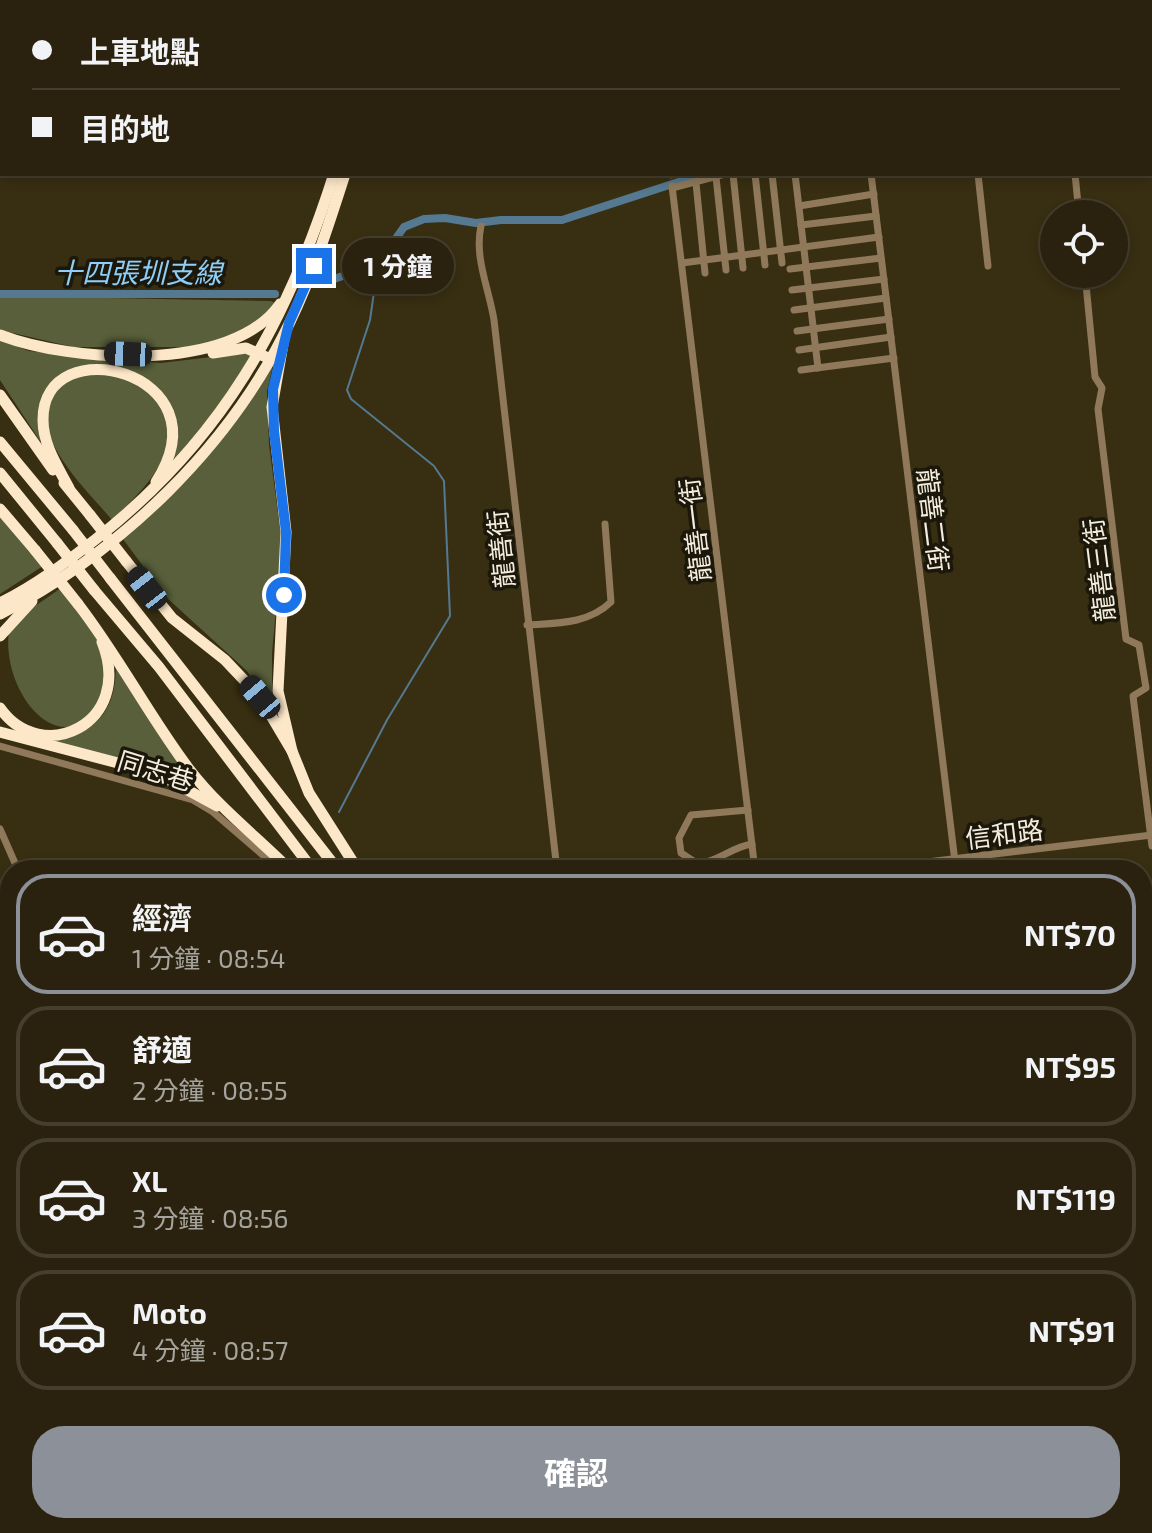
<!DOCTYPE html>
<html lang="zh-TW">
<head>
<meta charset="utf-8">
<style>
	:root { --surface:#2a220e; --page:#362f1c; --text:#f1f3f6; --muted:#a5a49e; --line:#463f2e; --accent:#8c9099 }
	body { margin:0; font-family:"Exo 2","Noto Sans TC",sans-serif; background:var(--page); color:var(--text); height:100vh; display:flex; flex-direction:column; font-size:30px; white-space:nowrap }
	* { box-sizing:border-box; margin:0 }
	p { font-size:26px; color:var(--muted) }
	.icon { flex:none; width:44px; height:44px; fill:none; stroke:currentColor; stroke-width:2; stroke-linecap:round; stroke-linejoin:round }
	.map { position:relative; flex:1; overflow:hidden }
	.sheet { position:absolute; left:0px; top:860px; width:1152px; height:674px; display:flex; flex-direction:column; background:var(--surface); border-radius:32px 32px 0 0; box-shadow:0 4px 12px #0003,0 0 0 2px var(--line) }
	.sheet>* { flex:none }
	.guide { position:absolute; left:0px; top:0px; width:1152px; height:176px; box-shadow:0 4px 12px #0003,0 0 0 2px var(--line); display:grid; align-content:center; height:176px; padding:0 32px; background:var(--surface) }
	.controls { position:absolute; left:1040px; top:200px; display:grid; gap:16px }
	.controls a { display:grid; place-items:center; width:88px; height:88px; border-radius:50%; background:var(--surface); box-shadow:0 4px 12px #0003,0 0 0 2px var(--line); font-size:40px }
	.end { position:absolute; width:36px; height:36px; margin:-18px; border:10px solid #1a73e8; background:#fff; box-shadow:0 0 0 4px #fff }
	.from { border-radius:50% }
	.bubble { position:absolute; height:56px; border-radius:28px; background:var(--surface); box-shadow:0 4px 12px #0003,0 0 0 2px var(--line); font-size:26px; font-weight:700; line-height:56px; text-align:center }
	.car { position:absolute; width:24px; height:48px; margin:-24px -12px; border-radius:10px; box-shadow:0 0 6px 2px #0007; background:linear-gradient(#222 24%,#8ab4d8 0 40%,#222 0 76%,#8ab4d8 0 86%,#222 0) }
	.guide b { display:flex; align-items:center; gap:28px; height:76px; font-size:30px }
	.guide b+b { border-top:2px solid var(--line) }
	.guide i { width:20px; height:20px; background:var(--text) }
	ul { padding:14px 0 0; list-style:none }
	li { display:flex; align-items:center; gap:24px; height:120px; margin:0 16px 12px; padding:0 16px; border:4px solid var(--line); border-radius:32px }
	li div { flex:1 }
	li b { display:block; font-size:30px }
	li em { font-style:normal; font-weight:700 }
	li.current { border-color:var(--accent) }
	li>.icon { width:72px; height:72px; stroke-width:1.5 }
	.cta { display:flex; gap:16px; margin-top:auto; padding:16px 32px }
	.cta a { flex:1; height:92px; border-radius:32px; background:var(--accent); color:#fff; font-size:32px; font-weight:700; line-height:92px; text-align:center }
	.map>svg:first-child { display:block }
	.green { fill:#3e422d }
	.forest { fill:#585f3a }
	.lines { fill:none; stroke-linecap:round; stroke-linejoin:round }
	.stream { stroke:#547990; stroke-width:2 }
	.canal { stroke:#547990; stroke-width:8 }
	.river { stroke:#547990; stroke-width:14 }
	.minor { stroke:#8f795a; stroke-width:7 }
	.major { stroke:#efc381; stroke-width:9 }
	.highway { stroke:#fce7c8; stroke-width:11 }
	.highway-bridge { stroke:#fce7c8; stroke-width:11 }
	.route { stroke:#1a73e8; stroke-width:10 }
	.labels { text-anchor:middle; dominant-baseline:central; stroke-width:7; stroke-linejoin:round; paint-order:stroke }
	.street-label { font-size:26px; fill:#f3eddd; stroke:#1b170b }
	.water-label { font-size:28px; font-style:italic; fill:#8fcef6; stroke:#1b170b }
</style>
</head>
<body>
<div class="map">
<svg width="1152" height="1533" viewBox="0 0 1152 1533">
	<rect width="100%" height="100%" fill="#382e12"/>
	<path class="green" d="M 992,1524 L 1098,1524 L 1134,1533 L 993,1533 Z"/>
	<g class="forest">
		<path d="M 0,296 L 271,301 L 275,303 L 265,316 L 225,341 L 190,347 L 73,347 L 0,330 Z"/>
		<path d="M 0,340 L 29,351 L 161,363 L 245,353 L 254,356 L 182,456 L 168,465 L 173,439 L 156,388 L 132,371 L 113,366 L 95,365 L 55,381 L 40,441 L 0,380 Z"/>
		<path d="M 273,365 L 267,391 L 269,445 L 282,544 L 272,653 L 272,708 L 247,671 L 166,597 L 123,539 L 171,494 Z"/>
		<path d="M 76,374 C 90,374 112,371 126,376 C 140,381 151,391 159,403 C 188,450 143,490 112,520 C 89,492 32,440 49,401 C 53,391 67,382 76,374 Z"/>
		<path d="M 0,516 L 43,566 L 0,594 Z"/>
		<path d="M 62,587 C 73,602 87,616 96,632 C 101,641 109,669 108,680 C 107,685 102,692 100,697 C 68,769 0,697 9,630 C 19,614 47,599 62,587 Z"/>
		<path d="M 116,663 L 200,788 L 163,769 L 54,742 C 60,736 68,737 77,734 C 109,721 116,694 116,663 Z"/>
	</g>
	<g class="lines">
		<path class="stream" d="M 339,812 L 387,720 L 450,616 L 444,481 L 434,466 L 351,399 L 347,390 L 370,320 L 378,264"/>
		<g class="canal">
			<path d="M 1150,124 L 1152,124"/>
			<path d="M 328,281 L 378,264 L 404,227 L 424,219 L 445,218 L 476,223 L 501,220 L 562,220 L 703,174"/>
			<path d="M 0,294 L 275,294"/>
			<path d="M 1142,1500 L 1152,1503"/>
		</g>
		<g class="river">
			<path d="M 0,1369 L 10,1381"/>
			<path d="M 906,1524 L 923,1533"/>
		</g>
		<g class="minor">
			<path d="M 47,0 L 48,2"/>
			<path d="M 651,0 L 651,2"/>
			<path d="M 722,0 L 722,2"/>
			<path d="M 1054,0 L 1054,2"/>
			<path d="M 882,2 L 883,0"/>
			<path d="M 1150,129 L 1152,130"/>
			<path d="M 671,174 L 671,175"/>
			<path d="M 733,174 L 743,268"/>
			<path d="M 755,174 L 765,265"/>
			<path d="M 772,174 L 782,263"/>
			<path d="M 795,174 L 818,368"/>
			<path d="M 871,174 L 956,870"/>
			<path d="M 978,174 L 988,266"/>
			<path d="M 1075,174 L 1079,214"/>
			<path d="M 716,177 L 726,270"/>
			<path d="M 696,183 L 705,273"/>
			<path d="M 672,186 L 755,870"/>
			<path d="M 672,188 L 725,174"/>
			<path d="M 799,206 L 874,194"/>
			<path d="M 801,225 L 876,216"/>
			<path d="M 481,226 C 474,257 489,289 494,320 L 557,870"/>
			<path d="M 682,263 L 879,237"/>
			<path d="M 790,269 L 881,258"/>
			<path d="M 1085,274 L 1095,377 L 1102,388 L 1098,409 L 1126,639 L 1139,645 L 1146,688 L 1133,696 L 1152,846"/>
			<path d="M 792,290 L 884,279"/>
			<path d="M 794,310 L 886,298"/>
			<path d="M 797,331 L 889,319"/>
			<path d="M 799,350 L 891,337"/>
			<path d="M 801,370 L 894,358"/>
			<path d="M 527,625 C 558,623 588,624 611,602 L 605,524"/>
			<path d="M 0,746 L 193,800 L 213,812 L 280,870"/>
			<path d="M 748,810 L 691,815 L 679,838 L 681,853 L 698,864 C 719,861 732,847 752,844"/>
			<path d="M 0,829 L 18,870"/>
			<path d="M 861,870 L 1152,835"/>
			<path d="M 0,1190 L 10,1195"/>
			<path d="M 878,1524 L 913,1533"/>
			<path d="M 1117,1524 L 1152,1530"/>
			<path d="M 296,1533 L 296,1524"/>
			<path d="M 455,1533 L 462,1524"/>
		</g>
		<g class="major">
			<path d="M 133,2 L 136,0"/>
			<path d="M 161,2 L 164,0"/>
			<path d="M 0,90 L 2,88"/>
			<path d="M 0,104 L 2,103"/>
		</g>
		<g class="highway">
			<path d="M 390,2 L 391,0"/>
			<path d="M 401,2 L 402,0"/>
			<path d="M 0,335 C 70,362 232,374 280,304"/>
			<path d="M 283,344 L 272,407 L 286,532 L 278,691 L 292,751"/>
			<path d="M 213,353 L 246,348 L 266,357"/>
			<path d="M 0,395 L 53,470"/>
			<path d="M 0,442 L 73,530"/>
			<path d="M 0,473 L 57,543"/>
			<path d="M 64,483 L 90,515"/>
			<path d="M 69,488 C 58,467 43,445 43,420 C 42,327 228,371 156,482"/>
			<path d="M 0,509 L 35,550"/>
			<path d="M 126,561 L 172,618 L 225,660 L 260,697 L 292,751 L 309,793 L 358,870"/>
			<path d="M 110,578 L 338,870"/>
			<path d="M 94,590 L 159,667 L 313,870"/>
			<path d="M 0,603 C 35,586 65,563 96,539 C 222,440 286,325 334,174"/>
			<path d="M 78,604 C 119,657 149,716 189,769 C 218,807 256,836 290,870"/>
			<path d="M 0,614 C 121,552 231,446 290,322 C 313,274 329,224 345,174"/>
			<path d="M 0,636 L 32,601"/>
			<path d="M 0,708 C 41,767 135,724 102,642"/>
			<path d="M 0,732 L 156,773 L 217,806"/>
			<path d="M 799,1524 L 806,1533"/>
			<path d="M 819,1524 L 827,1533"/>
			<path d="M 840,1524 L 847,1533"/>
			<path d="M 865,1524 L 873,1533"/>
			<path d="M 160,1533 L 173,1524"/>
			<path d="M 179,1533 L 192,1524"/>
		</g>
		<g class="highway-bridge">
			<path d="M 90,515 L 126,561"/>
			<path d="M 73,530 L 110,578"/>
			<path d="M 57,543 L 94,590"/>
			<path d="M 35,550 L 78,604"/>
		</g>
	</g>
	<g class="lines">
		<path class="route" d="M 284,595 L 286,532 L 274,431 L 273,389 L 289,323 L 314,266"/>
	</g>
	<g class="labels">
		<g class="street-label">
			<text transform="translate(934 520) rotate(83)">龍善二街</text>
			<text transform="translate(694 530) rotate(-97)">龍善一街</text>
			<text transform="translate(500 549) rotate(-96)">龍善街</text>
			<text transform="translate(1098 570) rotate(-97)">龍善三街</text>
			<text transform="translate(156 770) rotate(17)">同志巷</text>
			<text transform="translate(1004 833) rotate(-7)">信和路</text>
		</g>
		<g class="water-label">
			<text x="138" y="272">十四張圳支線</text>
		</g>
	</g>
</svg>
<div class="controls">
<a><svg class="icon" aria-label="locate" viewBox="0 0 24 24"><circle cx="12" cy="12" r="6"/><path d="M12 2v4M12 18v4M2 12h4M18 12h4"/></svg></a>
</div>
<i class="end from" style="left:284px;top:595px"></i>
<i class="end" style="left:314px;top:266px"></i>
<div class="bubble" style="left:342px;top:238px;width:112px">1 分鐘</div>
<i class="car" style="left:128px;top:354px;rotate:272deg"></i>
<i class="car" style="left:147px;top:588px;rotate:322deg"></i>
<i class="car" style="left:260px;top:697px;rotate:320deg"></i>
<div class="guide">
<b><i class="from"></i>上車地點</b>
<b><i></i>目的地</b>
</div>
<section class="sheet">
<ul>
<li class="current"><svg class="icon" aria-label="car" viewBox="0 0 24 24"><path d="M5 17H2v-5l4-1 3-4h7l3 4 3 1v5h-3M9 17h6M6 11h13"/><circle cx="7" cy="17" r="2"/><circle cx="17" cy="17" r="2"/></svg><div><b>經濟</b><p>1 分鐘 · 08:54</p></div><em>NT$70</em></li>
<li><svg class="icon" aria-label="car" viewBox="0 0 24 24"><path d="M5 17H2v-5l4-1 3-4h7l3 4 3 1v5h-3M9 17h6M6 11h13"/><circle cx="7" cy="17" r="2"/><circle cx="17" cy="17" r="2"/></svg><div><b>舒適</b><p>2 分鐘 · 08:55</p></div><em>NT$95</em></li>
<li><svg class="icon" aria-label="car" viewBox="0 0 24 24"><path d="M5 17H2v-5l4-1 3-4h7l3 4 3 1v5h-3M9 17h6M6 11h13"/><circle cx="7" cy="17" r="2"/><circle cx="17" cy="17" r="2"/></svg><div><b>XL</b><p>3 分鐘 · 08:56</p></div><em>NT$119</em></li>
<li><svg class="icon" aria-label="car" viewBox="0 0 24 24"><path d="M5 17H2v-5l4-1 3-4h7l3 4 3 1v5h-3M9 17h6M6 11h13"/><circle cx="7" cy="17" r="2"/><circle cx="17" cy="17" r="2"/></svg><div><b>Moto</b><p>4 分鐘 · 08:57</p></div><em>NT$91</em></li>
</ul>
<div class="cta"><a>確認</a></div>
</section>
</div>
</body>
</html>
